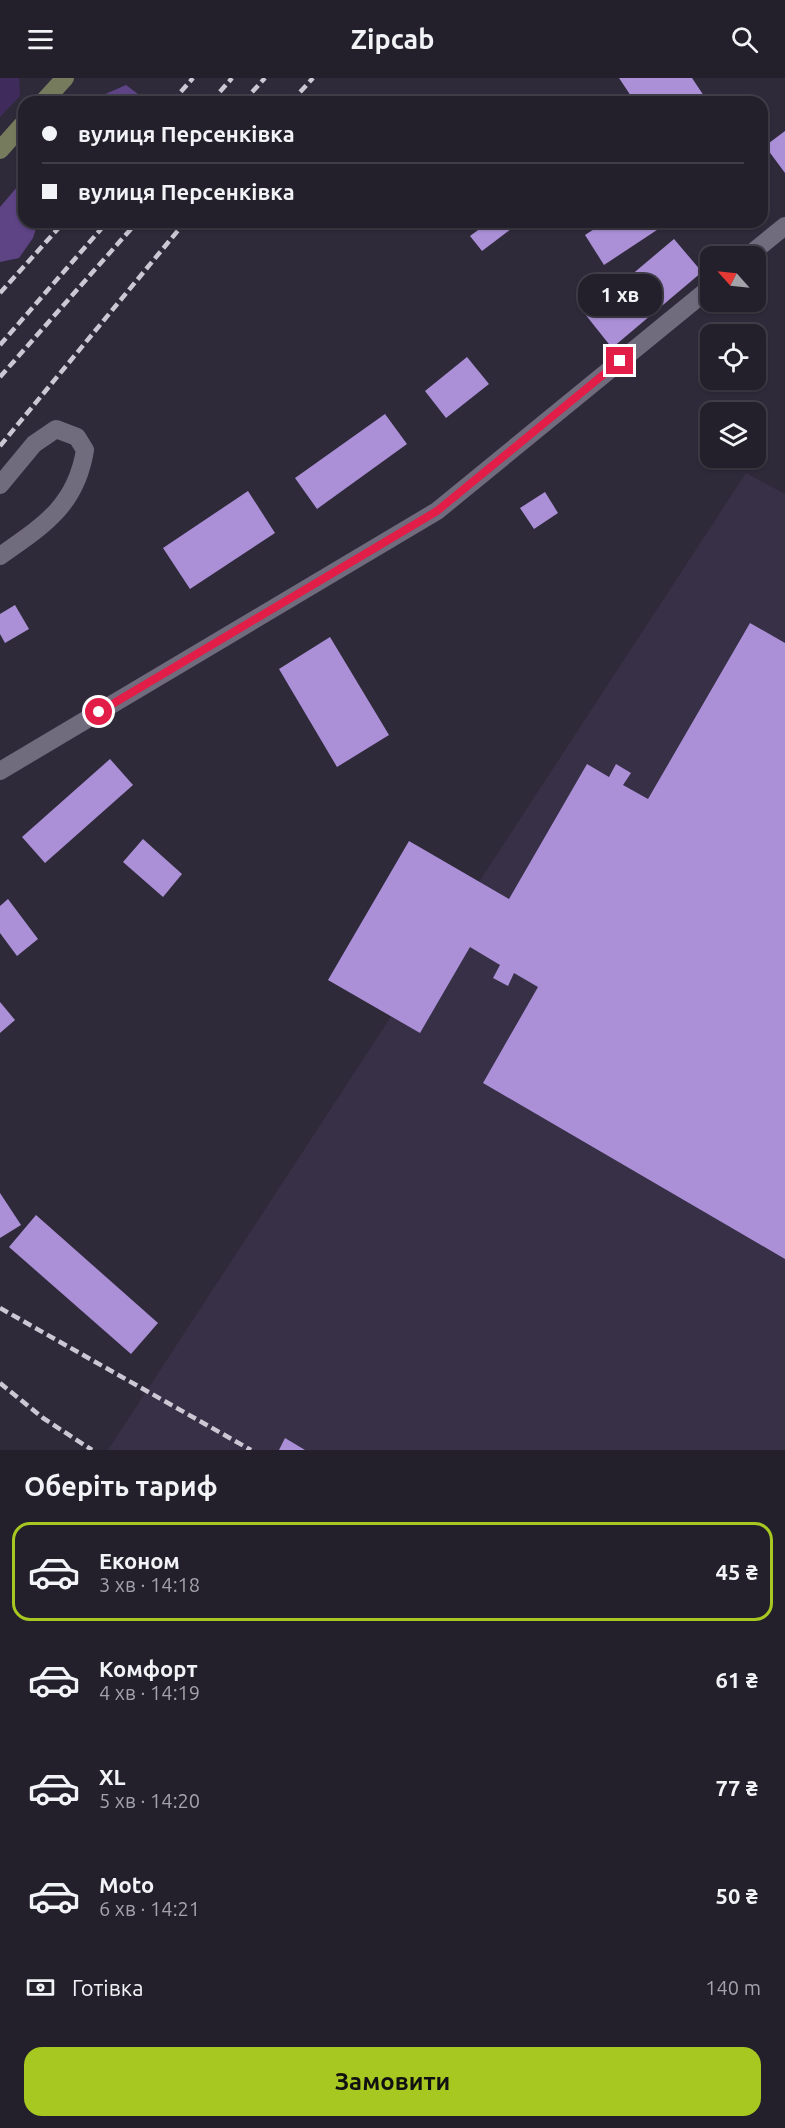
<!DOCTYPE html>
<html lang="uk">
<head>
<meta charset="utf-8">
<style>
	:root { --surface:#23202c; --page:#2f2d38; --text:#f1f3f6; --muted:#a3a3a9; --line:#403e48; --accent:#a6c820 }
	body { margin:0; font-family:Ubuntu,sans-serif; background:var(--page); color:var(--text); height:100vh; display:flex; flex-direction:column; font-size:22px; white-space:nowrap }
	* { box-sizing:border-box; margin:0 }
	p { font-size:20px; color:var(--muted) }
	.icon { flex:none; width:33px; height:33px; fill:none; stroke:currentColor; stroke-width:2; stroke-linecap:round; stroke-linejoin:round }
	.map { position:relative; height:1372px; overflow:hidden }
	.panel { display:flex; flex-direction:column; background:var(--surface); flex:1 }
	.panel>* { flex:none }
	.hud { position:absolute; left:18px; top:18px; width:750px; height:132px; border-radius:18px; box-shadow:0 2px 4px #0004,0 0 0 2px var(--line); display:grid; align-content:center; height:132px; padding:0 24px; background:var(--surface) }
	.needle { width:39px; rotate:297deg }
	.fabs { position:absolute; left:700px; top:168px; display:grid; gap:12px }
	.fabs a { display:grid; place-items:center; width:66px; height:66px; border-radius:12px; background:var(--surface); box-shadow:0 2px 4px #0004,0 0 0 2px var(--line); font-size:30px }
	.end { position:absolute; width:27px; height:27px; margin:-14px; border:8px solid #e11d48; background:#fff; box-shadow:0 0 0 3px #fff }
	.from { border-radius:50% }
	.bubble { position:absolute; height:42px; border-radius:18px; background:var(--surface); box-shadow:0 2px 4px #0004,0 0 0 2px var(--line); font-size:20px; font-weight:700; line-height:42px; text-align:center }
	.hud b { display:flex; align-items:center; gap:21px; height:57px; font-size:22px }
	.hud b+b { border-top:2px solid var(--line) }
	.hud i { width:15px; height:15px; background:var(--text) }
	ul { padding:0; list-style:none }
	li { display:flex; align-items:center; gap:18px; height:99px; margin:0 12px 9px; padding:0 12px; border:3px solid transparent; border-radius:18px }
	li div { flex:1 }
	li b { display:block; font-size:22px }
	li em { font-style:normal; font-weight:700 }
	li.selected { border-color:var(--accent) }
	li>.icon { width:54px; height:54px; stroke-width:1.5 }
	h2 { padding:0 24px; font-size:27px; line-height:72px }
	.pay { display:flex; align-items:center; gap:15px; height:66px; padding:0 24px; font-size:22px }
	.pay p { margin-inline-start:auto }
	.button { display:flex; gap:12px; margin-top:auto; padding:12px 24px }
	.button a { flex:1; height:69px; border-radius:18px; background:var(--accent); color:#111; font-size:24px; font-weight:700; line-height:69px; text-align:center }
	header { display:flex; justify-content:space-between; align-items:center; height:78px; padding:0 24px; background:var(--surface); font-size:27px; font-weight:700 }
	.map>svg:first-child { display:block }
	.built { fill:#383046 }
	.green { fill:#402b5d }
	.forest { fill:#5e4385 }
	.building { fill:#ab90d8 }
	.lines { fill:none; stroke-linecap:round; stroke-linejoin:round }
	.service { stroke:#716b7e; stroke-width:18 }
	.minor { stroke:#716b7e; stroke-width:18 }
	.secondary { stroke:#777b5e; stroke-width:18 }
	.rail { stroke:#cbc7d3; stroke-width:4.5; stroke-dasharray:9 4.5; stroke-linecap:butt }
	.route { stroke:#e11d48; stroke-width:8 }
</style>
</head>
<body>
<header><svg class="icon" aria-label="menu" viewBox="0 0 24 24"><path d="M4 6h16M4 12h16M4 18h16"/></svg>Zipcab<svg class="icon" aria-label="search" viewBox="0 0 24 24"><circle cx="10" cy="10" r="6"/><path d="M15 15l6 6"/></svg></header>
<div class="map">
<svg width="785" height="1372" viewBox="0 0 785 1372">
	<rect width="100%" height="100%" fill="#2f2a3a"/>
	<path class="built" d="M 746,395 L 785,416 L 785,1372 L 108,1372 Z"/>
	<path class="green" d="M 0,0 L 19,0 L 20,18 L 0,39 Z"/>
	<g class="forest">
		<path d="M 126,7 L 138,16 L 134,24 L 93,24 L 103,17 Z"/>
		<path d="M 24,101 L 24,144 L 38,144 L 33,160 L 19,180 L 0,184 L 0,129 Z"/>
	</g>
	<g class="building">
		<path d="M 619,0 L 692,0 L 708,24 L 635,24 Z"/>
		<path d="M 785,53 L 785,95 L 765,68 Z"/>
		<path d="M 489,144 L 507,144 L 511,151 L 482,173 L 470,158 Z"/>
		<path d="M 605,144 L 669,144 L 604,187 L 585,157 Z"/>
		<path d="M 674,161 L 702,194 L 612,270 L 585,236 Z"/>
		<path d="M 467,279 L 489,306 L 446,340 L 425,313 Z"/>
		<path d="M 385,336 L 407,366 L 317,431 L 295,400 Z"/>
		<path d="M 248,413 L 275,455 L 190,511 L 163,470 Z"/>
		<path d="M 545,414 L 558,435 L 534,451 L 520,430 Z"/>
		<path d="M 15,527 L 29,551 L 5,565 L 0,556 L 0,536 Z"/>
		<path d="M 750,545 L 785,565 L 785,1181 L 483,1005 L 538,909 L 514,895 L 508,908 L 493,900 L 500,887 L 470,869 L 420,955 L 328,902 L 409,763 L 509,821 L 587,686 L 609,699 L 616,686 L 631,695 L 623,707 L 648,721 Z"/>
		<path d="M 330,559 L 389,657 L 337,689 L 279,591 Z"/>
		<path d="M 110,681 L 133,707 L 45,785 L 22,759 Z"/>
		<path d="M 143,761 L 182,796 L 163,819 L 123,784 Z"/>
		<path d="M 8,821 L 38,861 L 17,878 L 0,855 L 0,828 Z"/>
		<path d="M 0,924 L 15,942 L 0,955 Z"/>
		<path d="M 0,1115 L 21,1147 L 0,1160 Z"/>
		<path d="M 36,1137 L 158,1245 L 131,1276 L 9,1169 Z"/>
		<path d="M 285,1360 L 305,1372 L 279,1372 Z"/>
	</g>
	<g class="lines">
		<path class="service" d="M 0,407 L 34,366 L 56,351 L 77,359 L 85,372 C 76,428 43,448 0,478"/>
		<g class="minor">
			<path d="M 748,178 L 785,148"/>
			<path d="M 0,693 L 437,433 L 711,209"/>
		</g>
		<g class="secondary">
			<path d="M 43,24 L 65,0"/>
			<path d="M 0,72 L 24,45"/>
		</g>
		<g class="rail">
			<path d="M 172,24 L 193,0"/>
			<path d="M 211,24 L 232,0"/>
			<path d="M 243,24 L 265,0"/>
			<path d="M 291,24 L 313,0"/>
			<path d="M 0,215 L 64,144"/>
			<path d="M 0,267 L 107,144"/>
			<path d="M 0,299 L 137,144"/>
			<path d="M 0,368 L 185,144"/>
			<path d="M 0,1230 L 251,1372"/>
			<path d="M 0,1305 L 43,1340 L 92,1372"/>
		</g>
	</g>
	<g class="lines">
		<path class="route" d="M 99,634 L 437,433 L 620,283"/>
	</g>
</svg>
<div class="fabs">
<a><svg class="needle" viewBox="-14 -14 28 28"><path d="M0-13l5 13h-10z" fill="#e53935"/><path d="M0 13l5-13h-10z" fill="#a3a3a9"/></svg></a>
<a><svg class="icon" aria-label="locate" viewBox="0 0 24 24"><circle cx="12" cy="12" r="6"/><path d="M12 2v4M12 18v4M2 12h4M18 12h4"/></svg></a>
<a><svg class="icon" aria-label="layers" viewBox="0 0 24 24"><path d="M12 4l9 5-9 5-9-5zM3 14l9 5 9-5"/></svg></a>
</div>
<i class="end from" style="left:99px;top:634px"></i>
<i class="end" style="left:620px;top:283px"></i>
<div class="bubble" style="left:578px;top:196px;width:84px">1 хв</div>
<div class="hud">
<b><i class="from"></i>вулиця Персенківка</b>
<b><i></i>вулиця Персенківка</b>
</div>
</div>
<section class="panel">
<h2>Оберіть тариф</h2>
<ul>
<li class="selected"><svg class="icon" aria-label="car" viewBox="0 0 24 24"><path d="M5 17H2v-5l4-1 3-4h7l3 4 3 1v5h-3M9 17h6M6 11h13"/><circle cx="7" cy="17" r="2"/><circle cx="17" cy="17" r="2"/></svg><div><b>Економ</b><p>3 хв · 14:18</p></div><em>45 ₴</em></li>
<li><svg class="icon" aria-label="car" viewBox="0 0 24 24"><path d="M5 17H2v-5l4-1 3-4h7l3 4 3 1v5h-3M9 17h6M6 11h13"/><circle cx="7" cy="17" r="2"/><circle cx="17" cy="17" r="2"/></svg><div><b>Комфорт</b><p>4 хв · 14:19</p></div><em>61 ₴</em></li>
<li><svg class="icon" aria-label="car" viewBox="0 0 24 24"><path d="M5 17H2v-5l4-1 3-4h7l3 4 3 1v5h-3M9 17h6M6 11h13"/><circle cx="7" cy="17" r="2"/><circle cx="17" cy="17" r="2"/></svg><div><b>XL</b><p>5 хв · 14:20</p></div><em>77 ₴</em></li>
<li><svg class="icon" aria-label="car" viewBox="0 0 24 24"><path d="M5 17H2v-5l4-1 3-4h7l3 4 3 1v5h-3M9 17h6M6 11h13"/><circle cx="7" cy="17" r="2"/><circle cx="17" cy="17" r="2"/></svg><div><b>Moto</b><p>6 хв · 14:21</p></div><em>50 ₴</em></li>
</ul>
<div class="pay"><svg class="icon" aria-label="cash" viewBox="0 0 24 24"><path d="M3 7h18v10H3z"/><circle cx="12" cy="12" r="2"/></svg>Готівка<p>140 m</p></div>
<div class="button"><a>Замовити</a></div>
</section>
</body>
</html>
